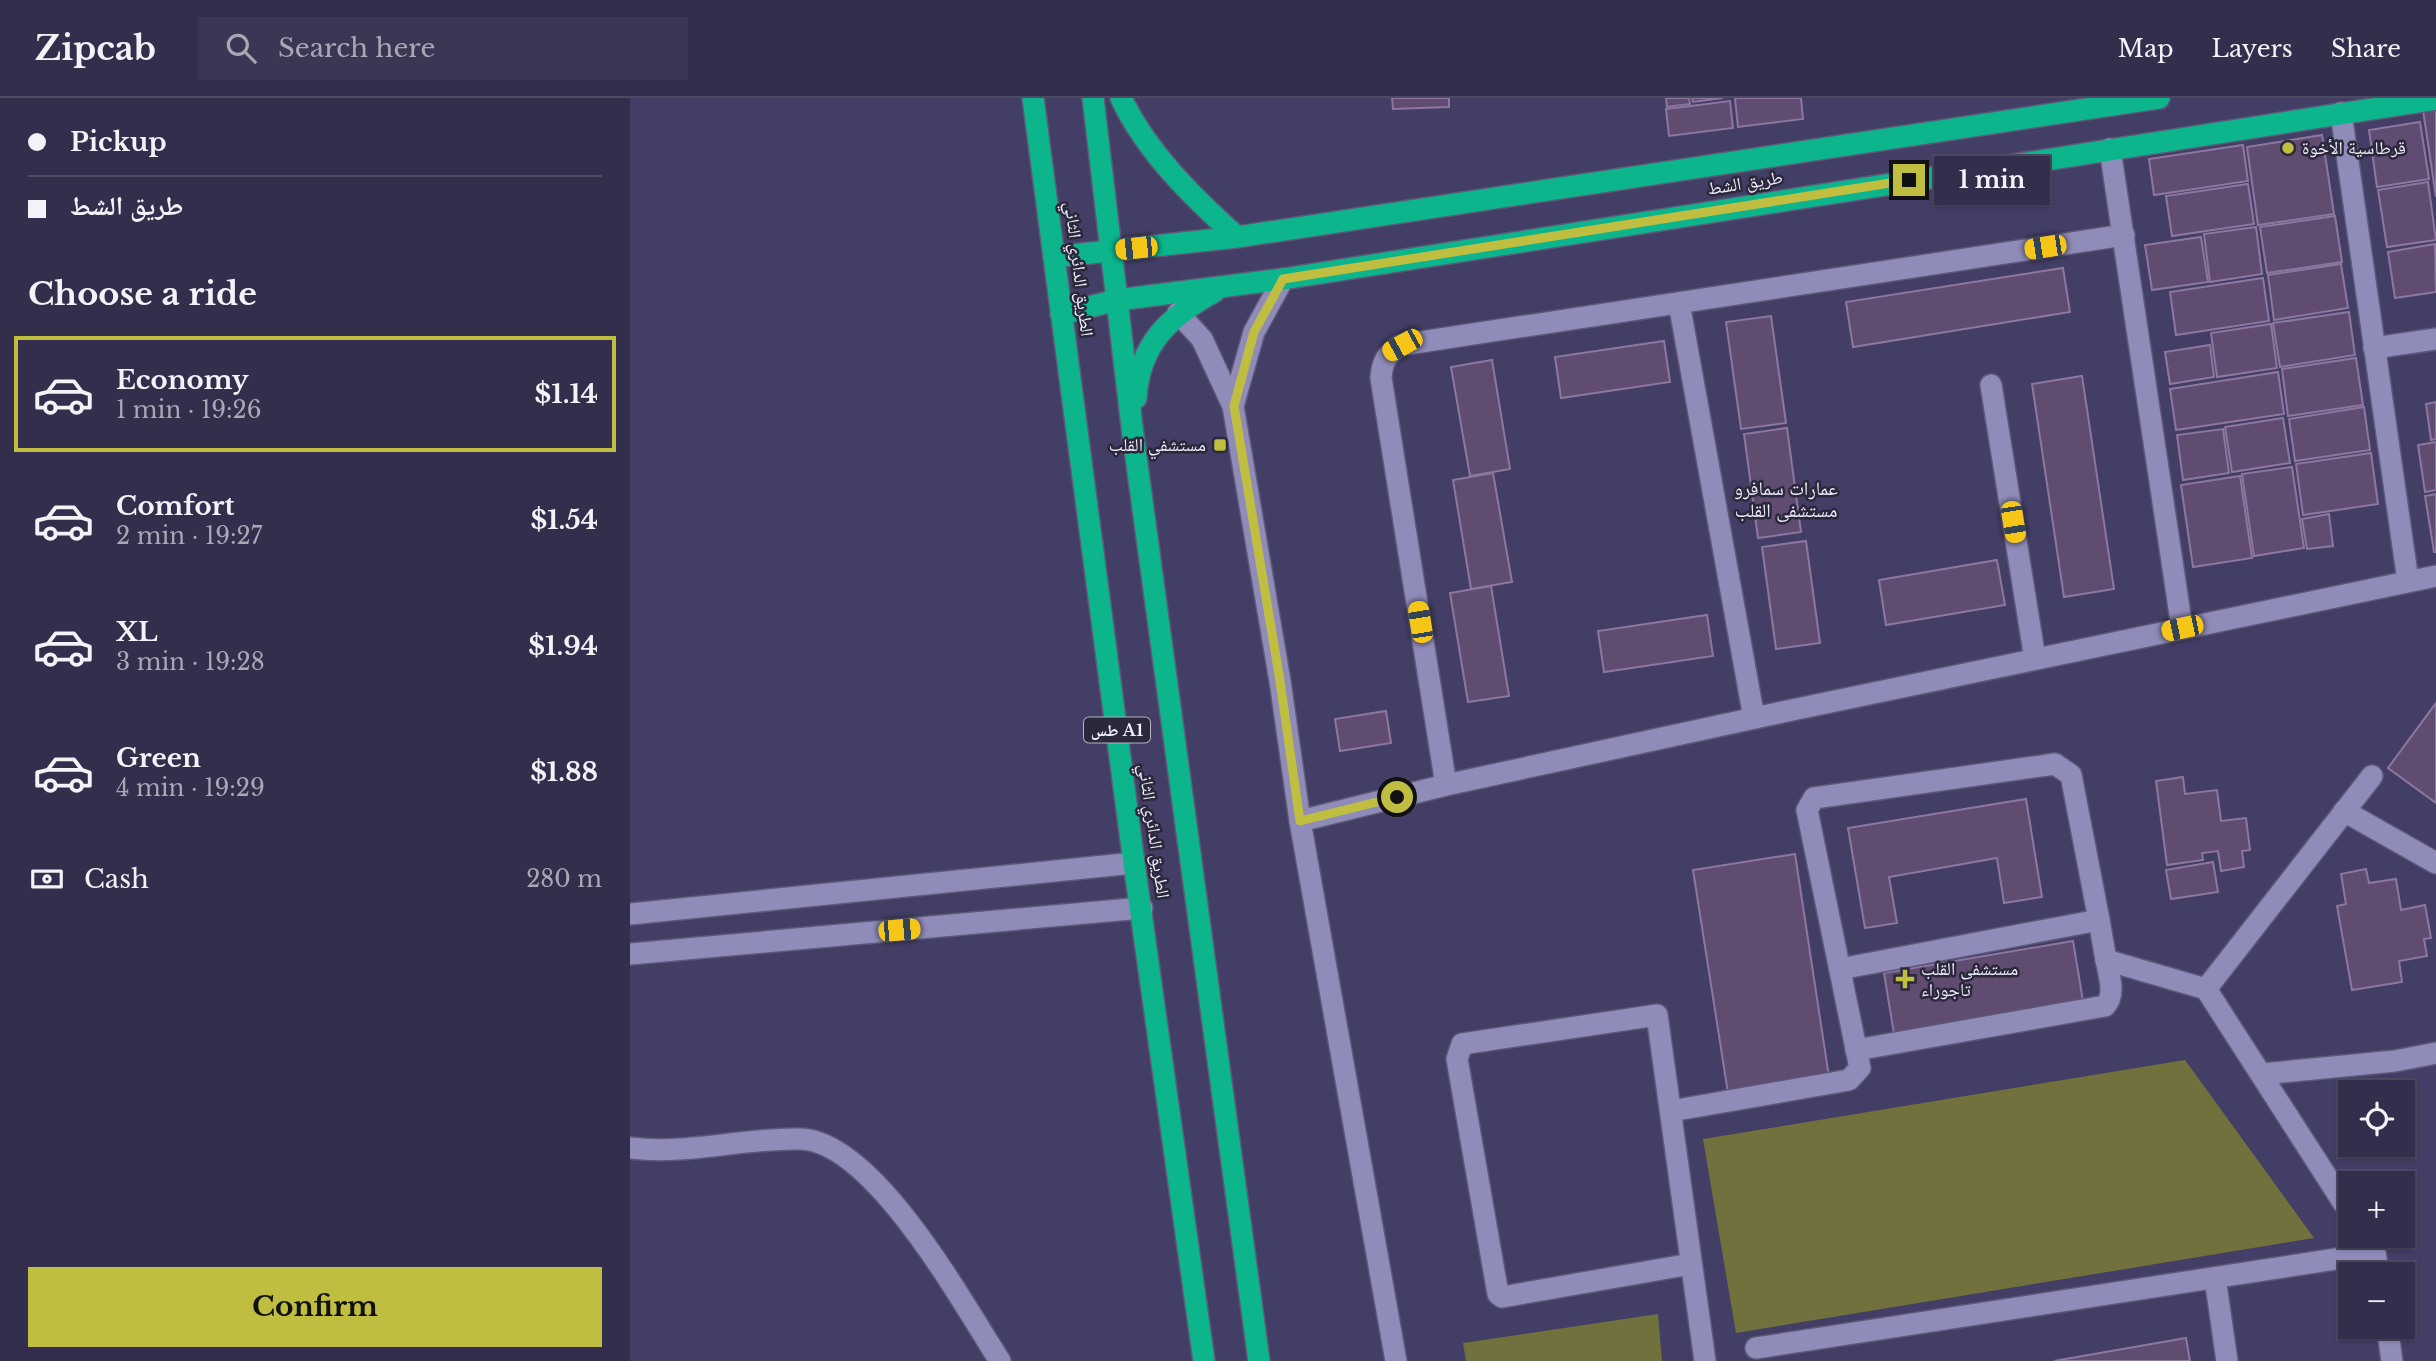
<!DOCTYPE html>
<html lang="en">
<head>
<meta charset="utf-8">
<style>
	:root { --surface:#322e4c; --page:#3a3653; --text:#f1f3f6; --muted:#a8a8b5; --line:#4d4a64; --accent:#bfbe41 }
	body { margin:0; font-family:"Libre Baskerville","Noto Naskh Arabic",serif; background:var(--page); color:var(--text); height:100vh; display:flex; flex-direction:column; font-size:26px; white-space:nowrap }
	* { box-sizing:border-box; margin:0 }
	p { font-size:23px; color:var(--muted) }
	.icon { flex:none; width:38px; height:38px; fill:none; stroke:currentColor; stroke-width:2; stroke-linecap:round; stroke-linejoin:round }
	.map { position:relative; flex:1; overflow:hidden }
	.sheet { display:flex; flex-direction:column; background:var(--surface); width:630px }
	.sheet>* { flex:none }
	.hud { display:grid; align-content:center; height:154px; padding:0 28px; background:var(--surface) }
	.buttons { position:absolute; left:1708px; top:982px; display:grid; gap:14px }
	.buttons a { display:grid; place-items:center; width:77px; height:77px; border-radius:0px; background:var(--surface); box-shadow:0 2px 5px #0004,0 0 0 2px var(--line); font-size:35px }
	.end { position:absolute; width:32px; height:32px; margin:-16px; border:9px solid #bfbe41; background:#111; box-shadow:0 0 0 4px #111 }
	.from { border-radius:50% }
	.bubble { position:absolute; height:49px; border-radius:0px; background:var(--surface); box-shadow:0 2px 5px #0004,0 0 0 2px var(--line); font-size:23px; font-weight:700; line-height:49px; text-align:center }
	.car { position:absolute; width:21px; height:42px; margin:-21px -10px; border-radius:9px; box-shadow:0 0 5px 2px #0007; background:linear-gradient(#f5c518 24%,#345 0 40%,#f5c518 0 76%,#345 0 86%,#f5c518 0) }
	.hud b { display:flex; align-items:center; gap:24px; height:66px; font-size:26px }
	.hud b+b { border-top:2px solid var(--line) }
	.hud i { width:18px; height:18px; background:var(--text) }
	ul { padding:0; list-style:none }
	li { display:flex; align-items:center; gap:21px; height:116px; margin:0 14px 10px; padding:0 14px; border:4px solid transparent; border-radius:0px }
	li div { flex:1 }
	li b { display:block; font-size:26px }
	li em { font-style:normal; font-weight:700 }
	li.on { border-color:var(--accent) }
	li>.icon { width:63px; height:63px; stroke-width:1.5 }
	h2 { padding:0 28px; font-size:32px; line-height:84px }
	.pay { display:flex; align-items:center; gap:18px; height:77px; padding:0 28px; font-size:26px }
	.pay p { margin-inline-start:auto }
	.action { display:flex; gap:14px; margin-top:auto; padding:14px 28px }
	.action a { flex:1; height:80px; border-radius:0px; background:var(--accent); color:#111; font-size:28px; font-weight:700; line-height:80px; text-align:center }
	header { display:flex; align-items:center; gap:42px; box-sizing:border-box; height:98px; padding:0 35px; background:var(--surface); border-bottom:2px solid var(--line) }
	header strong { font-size:33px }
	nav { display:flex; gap:38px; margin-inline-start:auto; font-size:24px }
	.search { width:490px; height:63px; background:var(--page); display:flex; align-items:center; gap:18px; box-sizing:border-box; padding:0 24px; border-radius:0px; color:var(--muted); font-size:26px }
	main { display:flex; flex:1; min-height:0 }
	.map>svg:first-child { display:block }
	.green { fill:#71713d }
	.building { fill:#604b71; stroke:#8d77a0; stroke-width:2 }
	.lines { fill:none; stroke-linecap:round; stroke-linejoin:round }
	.minor-casing { stroke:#5d5878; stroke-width:24 }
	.highway-casing { stroke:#5d5878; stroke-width:24 }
	.minor { stroke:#908cb9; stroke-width:21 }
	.highway { stroke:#0cb58c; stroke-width:21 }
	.route { stroke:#bfbe41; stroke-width:9 }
	.poi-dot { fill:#bfbe41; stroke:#2a283a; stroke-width:2.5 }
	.labels { text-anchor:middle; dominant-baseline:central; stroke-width:5; stroke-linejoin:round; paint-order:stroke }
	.shield { fill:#2a283a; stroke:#b3b2c2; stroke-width:2 }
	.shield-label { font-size:16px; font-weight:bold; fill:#eeedfc }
	.poi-label { font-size:18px; fill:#eeedfc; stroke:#2a283a; text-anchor:start }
	.street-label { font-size:18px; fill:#eeedfc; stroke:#2a283a }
	.neighbourhood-label { font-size:19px; fill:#eeedfc; stroke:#2a283a }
</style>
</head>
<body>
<header>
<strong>Zipcab</strong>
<div class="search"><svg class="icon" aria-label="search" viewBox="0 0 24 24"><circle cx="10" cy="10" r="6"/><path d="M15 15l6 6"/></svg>Search here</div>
<nav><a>Map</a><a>Layers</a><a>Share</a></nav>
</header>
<main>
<section class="sheet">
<div class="hud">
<b><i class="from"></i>Pickup</b>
<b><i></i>طريق الشط</b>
</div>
<h2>Choose a ride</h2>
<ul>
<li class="on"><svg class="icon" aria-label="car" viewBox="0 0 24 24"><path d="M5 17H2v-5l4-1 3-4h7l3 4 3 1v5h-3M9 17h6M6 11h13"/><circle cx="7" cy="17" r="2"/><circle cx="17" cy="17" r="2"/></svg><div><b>Economy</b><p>1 min · 19:26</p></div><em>$1.14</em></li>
<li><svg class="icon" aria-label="car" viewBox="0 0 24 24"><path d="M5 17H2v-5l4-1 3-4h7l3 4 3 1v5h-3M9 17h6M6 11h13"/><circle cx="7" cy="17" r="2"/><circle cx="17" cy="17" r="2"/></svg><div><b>Comfort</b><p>2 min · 19:27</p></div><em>$1.54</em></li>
<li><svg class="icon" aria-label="car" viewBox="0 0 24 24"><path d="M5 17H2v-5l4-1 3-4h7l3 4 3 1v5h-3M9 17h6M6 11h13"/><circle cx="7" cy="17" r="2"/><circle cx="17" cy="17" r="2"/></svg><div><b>XL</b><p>3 min · 19:28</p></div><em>$1.94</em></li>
<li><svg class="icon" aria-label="car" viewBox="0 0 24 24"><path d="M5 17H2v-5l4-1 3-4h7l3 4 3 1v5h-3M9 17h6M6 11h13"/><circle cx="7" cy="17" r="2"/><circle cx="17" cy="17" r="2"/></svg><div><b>Green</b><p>4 min · 19:29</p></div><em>$1.88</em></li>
</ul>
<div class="pay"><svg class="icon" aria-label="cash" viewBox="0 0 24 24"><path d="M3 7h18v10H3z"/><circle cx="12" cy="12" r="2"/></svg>Cash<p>280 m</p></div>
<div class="action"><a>Confirm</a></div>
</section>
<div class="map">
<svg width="1806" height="1263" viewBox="0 0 1806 1263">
	<rect width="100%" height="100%" fill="#433e65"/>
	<g class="green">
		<path d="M 1555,962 L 1684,1140 L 1106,1235 L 1073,1041 Z"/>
		<path d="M 1028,1216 L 1032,1263 L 836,1263 L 833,1245 Z"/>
	</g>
	<g class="building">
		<path d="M 762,0 L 819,0 L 819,9 L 763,11 Z"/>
		<path d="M 1036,0 L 1059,0 L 1060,6 L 1037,9 Z"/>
		<path d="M 1062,0 L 1093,0 L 1063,4 Z"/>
		<path d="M 1105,0 L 1171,0 L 1173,21 L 1108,29 Z"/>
		<path d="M 1100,3 L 1103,30 L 1039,38 L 1036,11 Z"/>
		<path d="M 1806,10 L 1806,99 L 1793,12 Z"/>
		<path d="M 1790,24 L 1799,81 L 1747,89 L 1739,32 Z"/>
		<path d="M 1692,37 L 1704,116 L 1628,127 L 1617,49 Z"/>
		<path d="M 1613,47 L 1618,83 L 1524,97 L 1519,61 Z"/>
		<path d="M 1798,84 L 1806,142 L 1757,149 L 1748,92 Z"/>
		<path d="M 1618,86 L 1624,126 L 1542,138 L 1536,98 Z"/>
		<path d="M 1705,118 L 1712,164 L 1637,175 L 1630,129 Z"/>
		<path d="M 1626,129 L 1632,176 L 1580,184 L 1574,136 Z"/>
		<path d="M 1571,139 L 1578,184 L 1522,192 L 1515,147 Z"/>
		<path d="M 1805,146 L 1806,194 L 1765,200 L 1758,154 Z"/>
		<path d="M 1711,166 L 1718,210 L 1644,222 L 1638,177 Z"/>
		<path d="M 1433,170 L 1440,214 L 1223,249 L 1216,204 Z"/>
		<path d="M 1633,180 L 1639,223 L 1546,237 L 1540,194 Z"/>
		<path d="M 1719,214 L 1725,257 L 1650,269 L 1643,225 Z"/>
		<path d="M 1141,218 L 1156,325 L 1111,331 L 1096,224 Z"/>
		<path d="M 1641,226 L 1647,270 L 1587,279 L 1581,235 Z"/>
		<path d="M 1034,243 L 1040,284 L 931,300 L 925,259 Z"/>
		<path d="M 1580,247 L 1584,279 L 1540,286 L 1535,254 Z"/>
		<path d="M 1726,260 L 1733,307 L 1658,318 L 1652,271 Z"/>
		<path d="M 862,262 L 880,371 L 840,378 L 821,269 Z"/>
		<path d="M 1648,274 L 1654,316 L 1546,332 L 1540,291 Z"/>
		<path d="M 1452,278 L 1484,491 L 1434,499 L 1402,286 Z"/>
		<path d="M 1806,304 L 1806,341 L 1801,342 L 1796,306 Z"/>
		<path d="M 1734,309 L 1740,352 L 1665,363 L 1659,321 Z"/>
		<path d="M 1653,320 L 1660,365 L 1602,374 L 1595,329 Z"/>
		<path d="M 1157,330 L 1171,434 L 1128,440 L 1114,336 Z"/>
		<path d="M 1593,331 L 1599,375 L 1553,382 L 1547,337 Z"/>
		<path d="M 1806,344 L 1806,392 L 1795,394 L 1788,347 Z"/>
		<path d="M 1741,355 L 1748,406 L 1673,417 L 1666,366 Z"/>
		<path d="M 1662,369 L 1674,450 L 1624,458 L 1612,376 Z"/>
		<path d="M 863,375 L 882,484 L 841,491 L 823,382 Z"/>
		<path d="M 1610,378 L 1622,460 L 1563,469 L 1551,387 Z"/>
		<path d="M 1806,396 L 1806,454 L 1804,454 L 1795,398 Z"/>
		<path d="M 1699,416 L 1703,448 L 1677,451 L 1672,421 Z"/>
		<path d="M 1176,443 L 1190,545 L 1146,551 L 1132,449 Z"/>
		<path d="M 1367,462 L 1375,507 L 1256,527 L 1249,482 Z"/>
		<path d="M 861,488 L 879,598 L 838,604 L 820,495 Z"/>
		<path d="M 1077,517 L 1083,558 L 974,574 L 968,533 Z"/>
		<path d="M 1806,605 L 1806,705 L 1758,670 Z"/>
		<path d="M 756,613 L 761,645 L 710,653 L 705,621 Z"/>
		<path d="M 1553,679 L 1555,696 L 1587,692 L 1591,723 L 1616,720 L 1620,752 L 1612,753 L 1614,769 L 1591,773 L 1588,753 L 1572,755 L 1573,762 L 1537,767 L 1526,683 Z"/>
		<path d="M 1396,701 L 1412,799 L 1374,805 L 1367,760 L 1259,779 L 1267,825 L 1235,830 L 1218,730 Z"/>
		<path d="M 1165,756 L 1199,979 L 1098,995 L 1063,772 Z"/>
		<path d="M 1583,764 L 1588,794 L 1541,801 L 1536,772 Z"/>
		<path d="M 1736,771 L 1739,785 L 1766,781 L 1771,812 L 1795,807 L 1801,840 L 1794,841 L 1797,858 L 1769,863 L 1772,884 L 1722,892 L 1707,808 L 1716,806 L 1711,776 Z"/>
		<path d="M 1443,843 L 1453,903 L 1264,936 L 1254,875 Z"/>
		<path d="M 1556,1240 L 1560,1263 L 1424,1263 Z"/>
	</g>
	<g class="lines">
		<defs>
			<g id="minor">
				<path d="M 1711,15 L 1778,483"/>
				<path d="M 1480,51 L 1552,530"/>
				<path d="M 1049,205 L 1124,620"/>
				<path d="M 548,215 L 572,241 L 603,308 L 650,583 L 670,723 L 766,1263"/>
				<path d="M 1744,250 L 1806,241"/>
				<path d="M 1361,287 L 1405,561"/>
				<path d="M 603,308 L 624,234 L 653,181"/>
				<path d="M 816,687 L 751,280 C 752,263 757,256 771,247 L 1494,137"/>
				<path d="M 1714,713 L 1806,765"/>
				<path d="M 670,723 L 816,687 L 1162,612 L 1806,478"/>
				<path d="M 0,816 L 504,765"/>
				<path d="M 0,856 L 512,810"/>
				<path d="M 1210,871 L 1469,822 L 1476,862 L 1576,891 L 1720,1115"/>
				<path d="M 1576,891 L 1742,678"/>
				<path d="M 1226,952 L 1475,908 C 1486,897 1479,877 1476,862"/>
				<path d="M 1632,976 L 1765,963 L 1806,955"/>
				<path d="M 1041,1013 L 1219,982 L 1230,970 L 1177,712 L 1184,700 L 1425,666 L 1441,677 L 1469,822"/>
				<path d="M 0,1050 C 57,1057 112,1040 169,1041 C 243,1041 333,1206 370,1263"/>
				<path d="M 1734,1138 L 1745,1155 L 1749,1176"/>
				<path d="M 1061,1166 L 872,1199 L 868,1196 L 827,961 L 832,946 L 1027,917 L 1075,1263"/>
				<path d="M 1585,1180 L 1597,1263"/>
				<path d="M 1757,1228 L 1762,1263"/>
				<path d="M 1126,1250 L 1745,1155"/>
			</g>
			<g id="highway">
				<path d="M 403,0 L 504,765 L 574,1263"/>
				<path d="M 463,0 L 503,337 L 629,1263"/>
				<path d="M 491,0 C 517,55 563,99 607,139"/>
				<path d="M 424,159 L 607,139 L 1529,0"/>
				<path d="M 431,216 L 487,202 L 653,181 L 1806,1"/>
				<path d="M 506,300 C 509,246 540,218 584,194"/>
			</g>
		</defs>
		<use href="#minor" class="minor-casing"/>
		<use href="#highway" class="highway-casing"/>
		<use href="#minor" class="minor"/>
		<use href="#highway" class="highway"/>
	</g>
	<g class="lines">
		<path class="route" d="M 767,699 L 670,723 L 650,583 L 604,308 L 624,234 L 653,181 L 1279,82"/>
	</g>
	<g class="poi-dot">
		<circle cx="1658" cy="50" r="7"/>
		<rect x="583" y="340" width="14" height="14" rx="3.5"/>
		<path d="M1271.5 870.5h7v7h7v7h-7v7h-7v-7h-7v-7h7z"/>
	</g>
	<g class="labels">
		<rect class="shield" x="454" y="619.5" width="66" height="25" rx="5"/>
		<g class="shield-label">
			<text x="487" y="632">طس A1</text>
		</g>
		<g class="poi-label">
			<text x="1672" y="50">قرطاسية الأخوة</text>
			<text x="576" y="347" text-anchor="end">مستشفي القلب</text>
			<text x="1291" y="871">مستشفى القلب<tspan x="1291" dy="21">تاجوراء</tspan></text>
		</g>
		<g class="street-label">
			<text transform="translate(1115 85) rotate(-9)">طريق الشط</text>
			<text transform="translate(449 171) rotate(83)">الطريق الدائري الثاني</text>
			<text transform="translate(524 733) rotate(82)">الطريق الدائري الثاني</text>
		</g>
		<g class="neighbourhood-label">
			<text x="1156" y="390">عمارات سمافرو<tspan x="1156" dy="22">مستشفى القلب</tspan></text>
		</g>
	</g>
</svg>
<div class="buttons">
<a><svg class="icon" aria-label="locate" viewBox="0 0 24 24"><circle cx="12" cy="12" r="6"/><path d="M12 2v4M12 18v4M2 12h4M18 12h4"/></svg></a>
<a>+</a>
<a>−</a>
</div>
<i class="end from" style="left:767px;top:699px"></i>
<i class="end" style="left:1279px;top:82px"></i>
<div class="bubble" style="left:1304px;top:58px;width:116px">1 min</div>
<i class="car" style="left:1415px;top:149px;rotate:261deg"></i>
<i class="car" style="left:506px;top:150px;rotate:264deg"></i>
<i class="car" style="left:772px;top:247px;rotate:241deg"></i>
<i class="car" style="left:1383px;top:424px;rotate:171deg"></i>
<i class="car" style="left:790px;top:524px;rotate:351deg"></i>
<i class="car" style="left:1552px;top:530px;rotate:258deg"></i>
<i class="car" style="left:269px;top:832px;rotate:85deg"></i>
</div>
</main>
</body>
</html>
